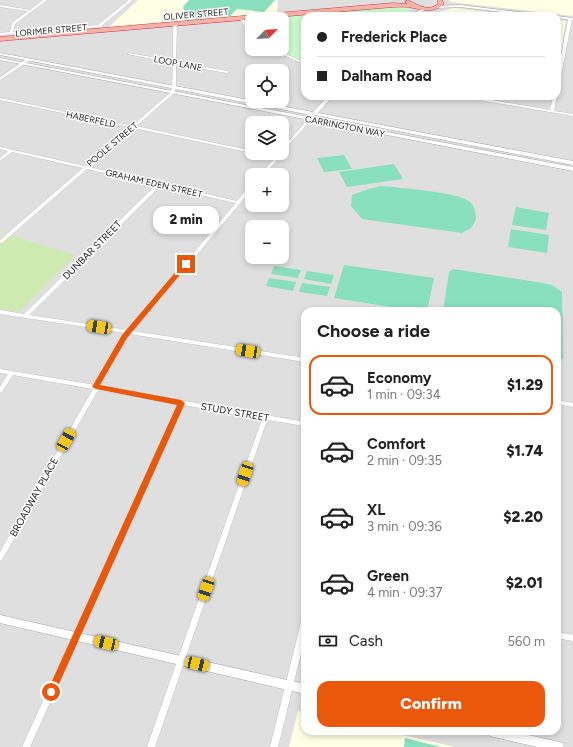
<!DOCTYPE html>
<html lang="en">
<head>
<meta charset="utf-8">
<style>
	:root { --surface:#fff; --page:#f6f6f6; --text:#222; --muted:#767676; --line:#e0e0e0; --accent:#ea580c }
	body { margin:0; font-family:Figtree,sans-serif; background:var(--page); color:var(--text); height:100vh; display:flex; flex-direction:column; font-size:15px; white-space:nowrap }
	* { box-sizing:border-box; margin:0 }
	p { font-size:13px; color:var(--muted) }
	.icon { flex:none; width:22px; height:22px; fill:none; stroke:currentColor; stroke-width:2; stroke-linecap:round; stroke-linejoin:round }
	.map { position:relative; flex:1; overflow:hidden }
	.sheet { position:absolute; left:301px; top:307px; width:260px; height:428px; display:flex; flex-direction:column; background:var(--surface); border-radius:12px; box-shadow:0 2px 6px #0003 }
	.sheet>* { flex:none }
	.banner { position:absolute; left:301px; top:12px; width:260px; height:88px; border-radius:12px; box-shadow:0 2px 6px #0003; display:grid; align-content:center; height:88px; padding:0 16px; background:var(--surface) }
	.needle { width:26px; rotate:66deg }
	.controls { position:absolute; left:245px; top:12px; display:grid; gap:8px }
	.controls a { display:grid; place-items:center; width:44px; height:44px; border-radius:8px; background:var(--surface); box-shadow:0 2px 6px #0003; font-size:20px }
	.end { position:absolute; width:18px; height:18px; margin:-9px; border:5px solid #ea580c; background:#fff; box-shadow:0 0 0 2px #fff }
	.from { border-radius:50% }
	.bubble { position:absolute; height:28px; border-radius:12px; background:var(--surface); box-shadow:0 2px 6px #0003; font-size:13px; font-weight:800; line-height:28px; text-align:center }
	.car { position:absolute; width:12px; height:24px; margin:-12px -6px; border-radius:5px; box-shadow:0 0 3px 1px #0007; background:linear-gradient(#f5c518 24%,#345 0 40%,#f5c518 0 76%,#345 0 86%,#f5c518 0) }
	.banner b { display:flex; align-items:center; gap:14px; height:38px; font-size:15px }
	.banner b+b { border-top:1px solid var(--line) }
	.banner i { width:10px; height:10px; background:var(--text) }
	ul { padding:0; list-style:none }
	li { display:flex; align-items:center; gap:12px; height:60px; margin:0 8px 6px; padding:0 8px; border:2px solid transparent; border-radius:12px }
	li div { flex:1 }
	li b { display:block; font-size:15px }
	li em { font-style:normal; font-weight:800 }
	li.on { border-color:var(--accent) }
	li>.icon { width:36px; height:36px; stroke-width:1.5 }
	h2 { padding:0 16px; font-size:18px; line-height:48px }
	.pay { display:flex; align-items:center; gap:10px; height:44px; padding:0 16px; font-size:15px }
	.pay p { margin-inline-start:auto }
	.action { display:flex; gap:8px; margin-top:auto; padding:8px 16px }
	.action a { flex:1; height:46px; border-radius:12px; background:var(--accent); color:#fff; font-size:16px; font-weight:800; line-height:46px; text-align:center }
	.map>svg:first-child { display:block }
	.residential { fill:#e0dfdf; fill-rule:evenodd }
	.education { fill:#ffffe5 }
	.grass { fill:#cdebb0 }
	.park { fill:#c8facc }
	.pitch { fill:#88e0be }
	.lines { fill:none; stroke-linecap:round; stroke-linejoin:round }
	.minor-casing { stroke:#a9a9a9; stroke-width:0.5 }
	.tertiary-casing { stroke:#a9a9a9; stroke-width:1 }
	.trunk-casing { stroke:#dc2a67; stroke-width:1 }
	.minor { fill:#fff; fill-rule:evenodd }
	.tertiary { fill:#fff; fill-rule:evenodd }
	.trunk { fill:#f2b4a3; fill-rule:evenodd }
	.route { fill:#ea580c }
	.labels { text-anchor:middle; dominant-baseline:central; stroke-width:3; stroke-linejoin:round; paint-order:stroke }
	.far-street-label { font-size:9px; fill:#222; stroke:#fff }
	.street-label { font-size:10px; fill:#222; stroke:#fff }
</style>
</head>
<body>
<div class="map">
<svg width="573" height="747" viewBox="0 0 573 747">
	<rect width="100%" height="100%" fill="#f2efe9"/>
	<path class="residential" d="M 0,0 L 573,0 L 573,747 L 0,747 ZM 305,16 L 557,16 L 557,96 L 305,96 ZM 252,19 L 282,19 L 282,49 L 252,49 ZM 252,71 L 282,71 L 282,101 L 252,101 ZM 252,123 L 282,123 L 282,153 L 252,153 ZM 252,175 L 282,175 L 282,205 L 252,205 ZM 252,227 L 282,227 L 282,257 L 252,257 ZM 305,311 L 557,311 L 557,731 L 305,731 Z"/>
	<g class="education">
		<path d="M 138,0 L 278,0 L 277,12 L 109,27 Z"/>
		<path d="M 449,0 L 573,0 L 573,16 L 451,2 Z"/>
		<path d="M 454,8 L 524,16 L 417,16 L 420,14 L 438,12 Z"/>
		<path d="M 557,20 L 566,21 L 557,76 Z"/>
		<path d="M 298,711 L 305,712 L 305,731 L 386,731 L 455,747 L 289,747 Z"/>
	</g>
	<path class="grass" d="M 6,234 L 75,255 L 19,312 L 0,309 L 0,239 Z"/>
	<path class="park" d="M 397,5 L 408,7 L 411,13 L 408,16 L 305,16 L 305,64 L 272,49 L 282,49 L 282,19 L 252,19 L 252,33 L 242,20 Z"/>
	<g class="pitch">
		<path d="M 189,0 L 275,0 L 264,12 L 237,9 L 230,16 L 187,20 L 183,7 Z"/>
		<path d="M 344,155 L 352,169 L 324,172 L 317,158 Z"/>
		<path d="M 394,164 L 403,179 L 347,187 L 339,172 Z"/>
		<path d="M 381,186 C 399,188 459,192 470,202 C 475,207 476,213 476,220 L 471,228 L 462,233 L 362,219 L 351,206 L 352,195 L 368,189 Z"/>
		<path d="M 516,207 L 549,213 L 546,230 L 512,225 Z"/>
		<path d="M 511,229 L 549,235 L 547,253 L 508,247 Z"/>
		<path d="M 344,265 L 434,278 L 427,311 L 416,311 L 334,298 Z"/>
		<path d="M 274,266 L 301,270 L 298,278 L 271,274 Z"/>
		<path d="M 453,269 L 543,283 L 552,285 L 562,292 L 563,358 L 557,368 L 557,311 L 443,311 L 449,272 Z"/>
		<path d="M 307,271 L 334,275 L 331,284 L 304,279 Z"/>
		<path d="M 269,278 L 296,282 L 293,291 L 266,286 Z"/>
		<path d="M 302,283 L 330,287 L 327,296 L 299,292 Z"/>
		<path d="M 405,738 L 441,747 L 404,747 Z"/>
	</g>
	<g class="lines">
		<defs>
			<g id="minor">
				<path d="M 43,0 L 47,0 L 15,24 L 13,32 L 98,25 L 129,0 L 133,0 L 100,27 L 13,34 L 11,35 L 10,34 L 0,35 L 0,33 L 10,32 L 12,23 L 28,11 L 0,7 L 0,5 L 30,10 Z"/>
				<path d="M 241,17 L 242,17 L 252,32 L 252,35 L 251,35 L 239,18 Z"/>
				<path d="M 570,18 L 572,19 L 559,86 L 557,87 L 557,77 L 568,19 Z"/>
				<path d="M 175,23 L 177,24 L 176,62 L 227,71 L 229,72 L 227,73 L 176,64 L 176,88 L 174,93 L 136,126 L 252,151 L 252,153 L 253,153 L 252,153 L 134,128 L 89,167 L 237,201 L 250,185 L 252,185 L 252,189 L 133,331 L 305,358 L 305,362 L 130,334 L 127,338 L 100,386 L 305,422 L 305,426 L 267,420 L 155,747 L 147,747 L 262,419 L 183,405 L 30,747 L 22,747 L 178,404 L 98,390 L 2,560 L 0,561 L 0,552 L 93,389 L 13,375 L 2,392 L 0,393 L 0,387 L 8,374 L 0,373 L 0,369 L 95,385 L 125,333 L 0,314 L 0,310 L 24,314 L 156,185 L 87,169 L 2,243 L 0,243 L 0,240 L 83,168 L 12,152 L 0,161 L 0,158 L 8,151 L 0,149 L 0,147 L 85,166 L 130,127 L 0,100 L 0,98 L 132,126 L 170,93 L 172,88 L 173,63 L 127,54 L 129,53 L 173,61 L 173,24 ZM 160,186 L 236,203 L 128,330 L 29,315 Z"/>
				<path d="M 271,49 L 276,49 L 305,63 L 305,65 Z"/>
				<path d="M 27,59 L 30,60 L 0,80 L 0,77 Z"/>
				<path d="M 460,96 L 468,96 L 550,110 L 553,96 L 557,96 L 554,111 L 573,114 L 573,116 L 462,97 Z"/>
				<path d="M 309,118 L 312,119 L 282,152 L 282,154 L 264,175 L 260,175 L 275,158 L 256,154 L 254,153 L 262,153 L 276,156 L 279,153 L 282,153 L 282,149 Z"/>
				<path d="M 557,400 L 573,403 L 573,407 L 557,404 Z"/>
				<path d="M 305,619 L 305,637 L 278,747 L 270,747 L 301,622 L 302,620 Z"/>
				<path d="M 557,632 L 573,635 L 573,641 L 557,638 Z"/>
			</g>
			<g id="tertiary">
				<path d="M 460,5 L 545,15 L 547,16 L 535,16 L 460,7 L 437,8 L 435,7 L 437,6 Z"/>
				<path d="M 424,8 L 427,9 L 413,16 L 408,16 Z"/>
				<path d="M 556,16 L 557,16 L 573,18 L 573,20 L 557,18 Z"/>
				<path d="M 0,53 L 313,112 L 328,96 L 333,96 L 318,113 L 573,161 L 573,165 L 315,115 L 313,118 L 573,167 L 573,171 L 0,60 L 0,58 L 309,117 L 311,115 L 0,55 Z"/>
				<path d="M 0,615 L 305,684 L 305,694 L 0,623 Z"/>
				<path d="M 485,731 L 511,731 L 559,742 L 563,743 L 564,747 L 537,747 L 490,736 L 486,734 Z"/>
			</g>
			<path id="trunk" d="M 408,0 C 418,5 428,12 438,4 L 438,0 L 442,0 L 444,4 C 434,13 424,10 413,8 C 407,6 399,7 393,7 L 0,41 L 0,37 L 393,3 L 408,4 L 405,2 Z"/>
		</defs>
		<use href="#minor" class="minor-casing"/>
		<use href="#tertiary" class="tertiary-casing"/>
		<use href="#trunk" class="trunk-casing"/>
		<use href="#minor" class="minor"/>
		<use href="#tertiary" class="tertiary"/>
		<use href="#trunk" class="trunk"/>
	</g>
	<path class="route" d="M 184,262 L 189,264 L 127,338 L 100,385 L 181,400 L 185,403 L 54,695 L 51,696 L 47,692 L 177,405 L 96,389 L 92,387 L 122,335 Z"/>
	<g class="labels">
		<g class="far-street-label">
			<text transform="translate(196 14) rotate(-5)">OLIVER STREET</text>
			<text transform="translate(51 30) rotate(-5)">LORIMER STREET</text>
			<text transform="translate(178 63) rotate(11)">LOOP LANE</text>
			<text transform="translate(91 119) rotate(12)">HABERFELD</text>
			<text transform="translate(345 126) rotate(11)">CARRINGTON WAY</text>
			<text transform="translate(112 144) rotate(-40)">POOLE STREET</text>
			<text transform="translate(154 183) rotate(13)">GRAHAM EDEN STREET</text>
		</g>
		<g class="street-label">
			<text transform="translate(92 250) rotate(-45)">DUNBAR STREET</text>
			<text transform="translate(235 412) rotate(10)">STUDY STREET</text>
			<text transform="translate(34 497) rotate(-61)">BROADWAY PLACE</text>
		</g>
	</g>
</svg>
<div class="controls">
<a><svg class="needle" viewBox="-14 -14 28 28"><path d="M0-13l5 13h-10z" fill="#e53935"/><path d="M0 13l5-13h-10z" fill="#767676"/></svg></a>
<a><svg class="icon" aria-label="locate" viewBox="0 0 24 24"><circle cx="12" cy="12" r="6"/><path d="M12 2v4M12 18v4M2 12h4M18 12h4"/></svg></a>
<a><svg class="icon" aria-label="layers" viewBox="0 0 24 24"><path d="M12 4l9 5-9 5-9-5zM3 14l9 5 9-5"/></svg></a>
<a>+</a>
<a>−</a>
</div>
<i class="end from" style="left:51px;top:692px"></i>
<i class="end" style="left:186px;top:264px"></i>
<div class="bubble" style="left:153px;top:206px;width:66px">2 min</div>
<i class="car" style="left:99px;top:327px;rotate:279deg"></i>
<i class="car" style="left:248px;top:351px;rotate:279deg"></i>
<i class="car" style="left:66px;top:440px;rotate:29deg"></i>
<i class="car" style="left:245px;top:474px;rotate:198deg"></i>
<i class="car" style="left:206px;top:589px;rotate:199deg"></i>
<i class="car" style="left:106px;top:643px;rotate:283deg"></i>
<i class="car" style="left:197px;top:664px;rotate:103deg"></i>
<div class="banner">
<b><i class="from"></i>Frederick Place</b>
<b><i></i>Dalham Road</b>
</div>
<section class="sheet">
<h2>Choose a ride</h2>
<ul>
<li class="on"><svg class="icon" aria-label="car" viewBox="0 0 24 24"><path d="M5 17H2v-5l4-1 3-4h7l3 4 3 1v5h-3M9 17h6M6 11h13"/><circle cx="7" cy="17" r="2"/><circle cx="17" cy="17" r="2"/></svg><div><b>Economy</b><p>1 min · 09:34</p></div><em>$1.29</em></li>
<li><svg class="icon" aria-label="car" viewBox="0 0 24 24"><path d="M5 17H2v-5l4-1 3-4h7l3 4 3 1v5h-3M9 17h6M6 11h13"/><circle cx="7" cy="17" r="2"/><circle cx="17" cy="17" r="2"/></svg><div><b>Comfort</b><p>2 min · 09:35</p></div><em>$1.74</em></li>
<li><svg class="icon" aria-label="car" viewBox="0 0 24 24"><path d="M5 17H2v-5l4-1 3-4h7l3 4 3 1v5h-3M9 17h6M6 11h13"/><circle cx="7" cy="17" r="2"/><circle cx="17" cy="17" r="2"/></svg><div><b>XL</b><p>3 min · 09:36</p></div><em>$2.20</em></li>
<li><svg class="icon" aria-label="car" viewBox="0 0 24 24"><path d="M5 17H2v-5l4-1 3-4h7l3 4 3 1v5h-3M9 17h6M6 11h13"/><circle cx="7" cy="17" r="2"/><circle cx="17" cy="17" r="2"/></svg><div><b>Green</b><p>4 min · 09:37</p></div><em>$2.01</em></li>
</ul>
<div class="pay"><svg class="icon" aria-label="cash" viewBox="0 0 24 24"><path d="M3 7h18v10H3z"/><circle cx="12" cy="12" r="2"/></svg>Cash<p>560 m</p></div>
<div class="action"><a>Confirm</a></div>
</section>
</div>
</body>
</html>
